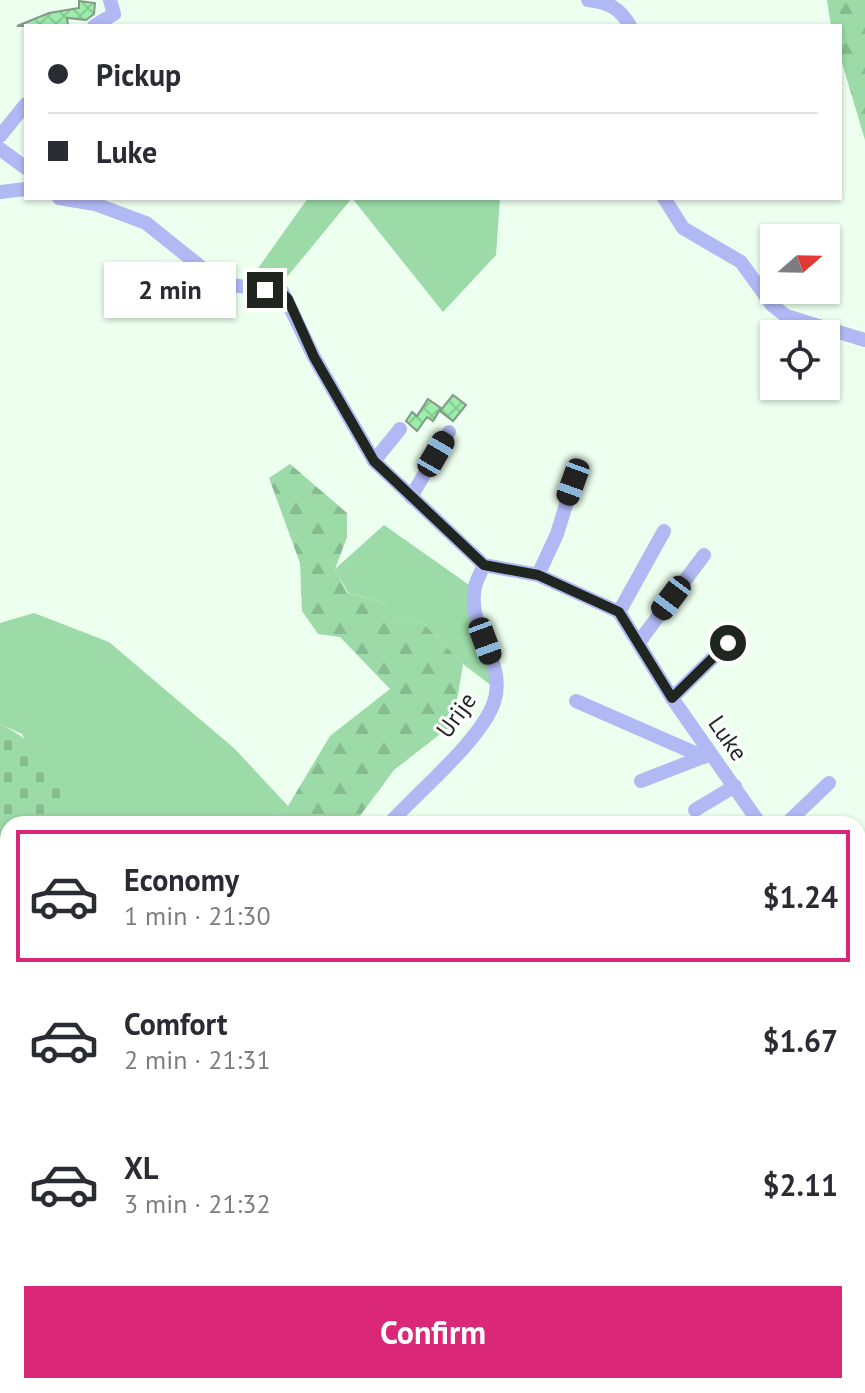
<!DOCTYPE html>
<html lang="en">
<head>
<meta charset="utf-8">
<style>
	:root { --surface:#fff; --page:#f2f2f3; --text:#2b2b33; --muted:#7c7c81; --line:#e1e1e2; --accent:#db2777 }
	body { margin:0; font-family:"PT Sans",sans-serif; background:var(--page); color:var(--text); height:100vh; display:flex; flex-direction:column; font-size:30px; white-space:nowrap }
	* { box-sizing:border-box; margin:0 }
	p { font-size:26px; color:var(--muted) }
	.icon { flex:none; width:44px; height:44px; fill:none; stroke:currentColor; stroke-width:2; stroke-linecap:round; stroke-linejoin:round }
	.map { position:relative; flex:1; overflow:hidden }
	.drawer { position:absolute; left:0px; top:816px; width:866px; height:578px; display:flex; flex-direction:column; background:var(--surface); border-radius:24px 24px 0 0; box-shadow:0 2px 6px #0004 }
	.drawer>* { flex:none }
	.hud { position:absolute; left:24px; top:24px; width:818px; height:176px; border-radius:0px; box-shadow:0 2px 6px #0004; display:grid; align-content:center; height:176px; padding:0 24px; background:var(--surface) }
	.needle { width:52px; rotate:70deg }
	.controls { position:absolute; left:760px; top:224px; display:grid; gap:16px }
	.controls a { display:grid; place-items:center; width:80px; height:80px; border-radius:0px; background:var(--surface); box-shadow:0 2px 6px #0004; font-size:40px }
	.end { position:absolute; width:36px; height:36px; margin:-18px; border:10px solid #1e261f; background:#fff; box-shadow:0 0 0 4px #fff }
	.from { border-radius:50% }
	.bubble { position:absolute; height:56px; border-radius:0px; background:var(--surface); box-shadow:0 2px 6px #0004; font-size:26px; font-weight:700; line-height:56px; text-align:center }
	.car { position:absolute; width:24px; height:48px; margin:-24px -12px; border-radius:10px; box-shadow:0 0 6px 2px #0007; background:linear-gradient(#222 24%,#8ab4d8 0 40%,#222 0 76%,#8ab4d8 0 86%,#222 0) }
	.hud b { display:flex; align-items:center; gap:28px; height:76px; font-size:30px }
	.hud b+b { border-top:2px solid var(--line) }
	.hud i { width:20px; height:20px; background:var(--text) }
	ul { padding:14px 0 0; list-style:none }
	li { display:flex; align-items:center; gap:24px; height:132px; margin:0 16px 12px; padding:0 8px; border:4px solid transparent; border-radius:0px }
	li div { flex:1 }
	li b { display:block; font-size:30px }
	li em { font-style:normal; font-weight:700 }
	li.current { border-color:var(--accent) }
	li>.icon { width:72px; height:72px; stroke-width:1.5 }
	.button { display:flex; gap:16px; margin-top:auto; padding:16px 24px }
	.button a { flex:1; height:92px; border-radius:0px; background:var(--accent); color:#fff; font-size:32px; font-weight:700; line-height:92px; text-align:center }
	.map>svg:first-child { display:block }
	.grass { fill:#9cdaa7 }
	.forest { fill:url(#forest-firs) }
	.cemetery { fill:url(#cemetery-stones) }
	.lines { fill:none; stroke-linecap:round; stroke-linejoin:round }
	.stream { stroke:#7acc8a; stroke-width:3 }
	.building { fill:url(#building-cross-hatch); stroke:#849987; stroke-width:2 }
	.minor { stroke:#b0b9f3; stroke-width:14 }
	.route { stroke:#1e261f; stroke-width:10 }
	.labels { text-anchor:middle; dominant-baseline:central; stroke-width:6; stroke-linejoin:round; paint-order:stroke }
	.street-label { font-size:24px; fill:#1e261f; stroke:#fff }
</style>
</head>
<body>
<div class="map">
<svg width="865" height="1393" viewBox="0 0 865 1393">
	<defs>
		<pattern id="forest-firs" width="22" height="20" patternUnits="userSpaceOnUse" patternTransform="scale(2)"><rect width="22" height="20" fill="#9cdaa7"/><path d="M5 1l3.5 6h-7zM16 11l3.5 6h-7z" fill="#86bb8f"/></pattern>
		<pattern id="cemetery-stones" width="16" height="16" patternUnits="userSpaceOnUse" patternTransform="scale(2)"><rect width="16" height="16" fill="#9cdaa7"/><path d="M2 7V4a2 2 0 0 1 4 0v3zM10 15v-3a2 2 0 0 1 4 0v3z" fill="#86bb8f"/></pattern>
		<pattern id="building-cross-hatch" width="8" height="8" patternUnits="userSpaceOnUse" patternTransform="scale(2)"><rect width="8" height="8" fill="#9aedaa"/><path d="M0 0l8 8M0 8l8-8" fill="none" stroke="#84cb92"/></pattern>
	</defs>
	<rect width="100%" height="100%" fill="#edffef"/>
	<g class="grass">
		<path d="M 308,198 L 500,198 L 496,255 L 443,312 L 352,198 L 282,283 L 257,283 L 254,274 Z"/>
		<path d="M 384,525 L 472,587 L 496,689 L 463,664 L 423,623 L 395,620 L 382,602 L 348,593 L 335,569 Z"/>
		<path d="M 34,613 L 109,642 L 235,749 L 288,806 L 269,824 L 61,824 L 62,818 L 22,734 L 0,724 L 0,623 Z"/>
		<path d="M 8,895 L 8,986 L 0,986 L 0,897 Z"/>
	</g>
	<g class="forest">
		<path d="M 827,0 L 865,0 L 865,140 L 840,56 L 840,26 L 831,26 Z"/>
		<path d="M 290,464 L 347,513 L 347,537 L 335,569 L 347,593 L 382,602 L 396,620 L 423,623 L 463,664 L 453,724 L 394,770 L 354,824 L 269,824 L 288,806 L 330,736 L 390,689 L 340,637 L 318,634 L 302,611 L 300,563 L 269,478 Z"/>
	</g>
	<path class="cemetery" d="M 0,724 C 37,741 72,780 61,824 L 8,824 L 8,895 L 0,897 Z"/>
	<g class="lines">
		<path class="stream" d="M 858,927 L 865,931"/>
	</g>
	<g class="building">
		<path d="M 79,1 L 95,3 L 94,14 L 86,20 L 67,18 L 68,26 L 17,26 L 49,13 L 79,8 Z"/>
		<path d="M 453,395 L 466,405 L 453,421 L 440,411 Z"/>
		<path d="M 428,399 L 441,408 L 433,421 L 427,417 L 417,431 L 406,421 L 412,412 L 417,416 Z"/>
	</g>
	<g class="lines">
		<g class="minor">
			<path d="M 588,0 C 608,2 620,8 630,26"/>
			<path d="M 94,26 L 114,14 L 110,0"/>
			<path d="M 0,136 L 26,104"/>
			<path d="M 0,149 L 26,168"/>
			<path d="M 0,192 L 26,189"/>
			<path d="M 59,198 L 95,204 L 146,223 L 222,284 L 282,291 L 314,357 L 374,461 L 484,565 L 538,575 L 619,612 L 672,698 L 760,824"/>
			<path d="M 664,198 L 683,228 L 741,262 L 772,305 L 786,316 L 865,340"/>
			<path d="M 374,461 L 400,429"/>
			<path d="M 411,497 L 449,432"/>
			<path d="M 538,575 L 557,534 L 573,482"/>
			<path d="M 619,612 L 664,531"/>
			<path d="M 639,642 L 704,555"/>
			<path d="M 672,698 L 728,643"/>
			<path d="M 576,701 L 704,757"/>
			<path d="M 641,781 L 708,755"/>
			<path d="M 695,810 L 735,786"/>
			<path d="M 389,824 C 417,793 482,739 494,702 C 507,664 470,631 474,594 C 474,583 480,575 484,565"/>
			<path d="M 786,824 L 829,783"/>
			<path d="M 858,889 L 865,887"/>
			<path d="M 858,946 L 865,950"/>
			<path d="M 0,1201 L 8,1194"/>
			<path d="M 858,1217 L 865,1214"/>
			<path d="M 858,1371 L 865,1375"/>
			<path d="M 0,1386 L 23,1393"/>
			<path d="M 411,1386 L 420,1393"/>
			<path d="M 61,1393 L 79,1386"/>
		</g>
	</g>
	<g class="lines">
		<path class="route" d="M 265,290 L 277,288 L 288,299 L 314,357 L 374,461 L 484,565 L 538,575 L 619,612 L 672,698 L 728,643"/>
	</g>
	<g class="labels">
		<g class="street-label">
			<text transform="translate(456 715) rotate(-54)">Urije</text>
			<text transform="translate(728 738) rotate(55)">Luke</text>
		</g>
	</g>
</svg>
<div class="controls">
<a><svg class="needle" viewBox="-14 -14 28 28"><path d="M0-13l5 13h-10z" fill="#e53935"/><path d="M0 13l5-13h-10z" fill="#7c7c81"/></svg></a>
<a><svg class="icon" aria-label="locate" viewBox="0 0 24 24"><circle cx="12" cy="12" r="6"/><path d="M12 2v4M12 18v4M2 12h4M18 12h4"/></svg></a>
</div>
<i class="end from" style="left:728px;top:643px"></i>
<i class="end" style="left:265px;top:290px"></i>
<div class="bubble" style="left:104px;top:262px;width:132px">2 min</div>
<i class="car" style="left:436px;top:454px;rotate:30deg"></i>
<i class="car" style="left:573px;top:482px;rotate:200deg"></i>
<i class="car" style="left:671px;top:598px;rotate:217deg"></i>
<i class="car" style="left:485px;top:641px;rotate:160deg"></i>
<div class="hud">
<b><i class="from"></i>Pickup</b>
<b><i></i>Luke</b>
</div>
<section class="drawer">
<ul>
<li class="current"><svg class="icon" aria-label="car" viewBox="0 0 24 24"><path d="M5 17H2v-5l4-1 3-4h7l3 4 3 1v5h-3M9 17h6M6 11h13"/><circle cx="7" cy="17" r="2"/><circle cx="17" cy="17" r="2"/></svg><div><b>Economy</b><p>1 min · 21:30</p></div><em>$1.24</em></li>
<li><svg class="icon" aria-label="car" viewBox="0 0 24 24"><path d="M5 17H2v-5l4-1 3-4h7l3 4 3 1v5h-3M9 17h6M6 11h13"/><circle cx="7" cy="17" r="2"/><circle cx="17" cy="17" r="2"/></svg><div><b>Comfort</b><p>2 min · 21:31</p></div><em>$1.67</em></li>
<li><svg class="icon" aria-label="car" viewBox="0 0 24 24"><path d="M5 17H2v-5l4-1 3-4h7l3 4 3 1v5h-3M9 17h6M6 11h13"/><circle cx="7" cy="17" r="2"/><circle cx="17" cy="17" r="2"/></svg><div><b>XL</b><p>3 min · 21:32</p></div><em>$2.11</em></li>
</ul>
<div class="button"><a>Confirm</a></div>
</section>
</div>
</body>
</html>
